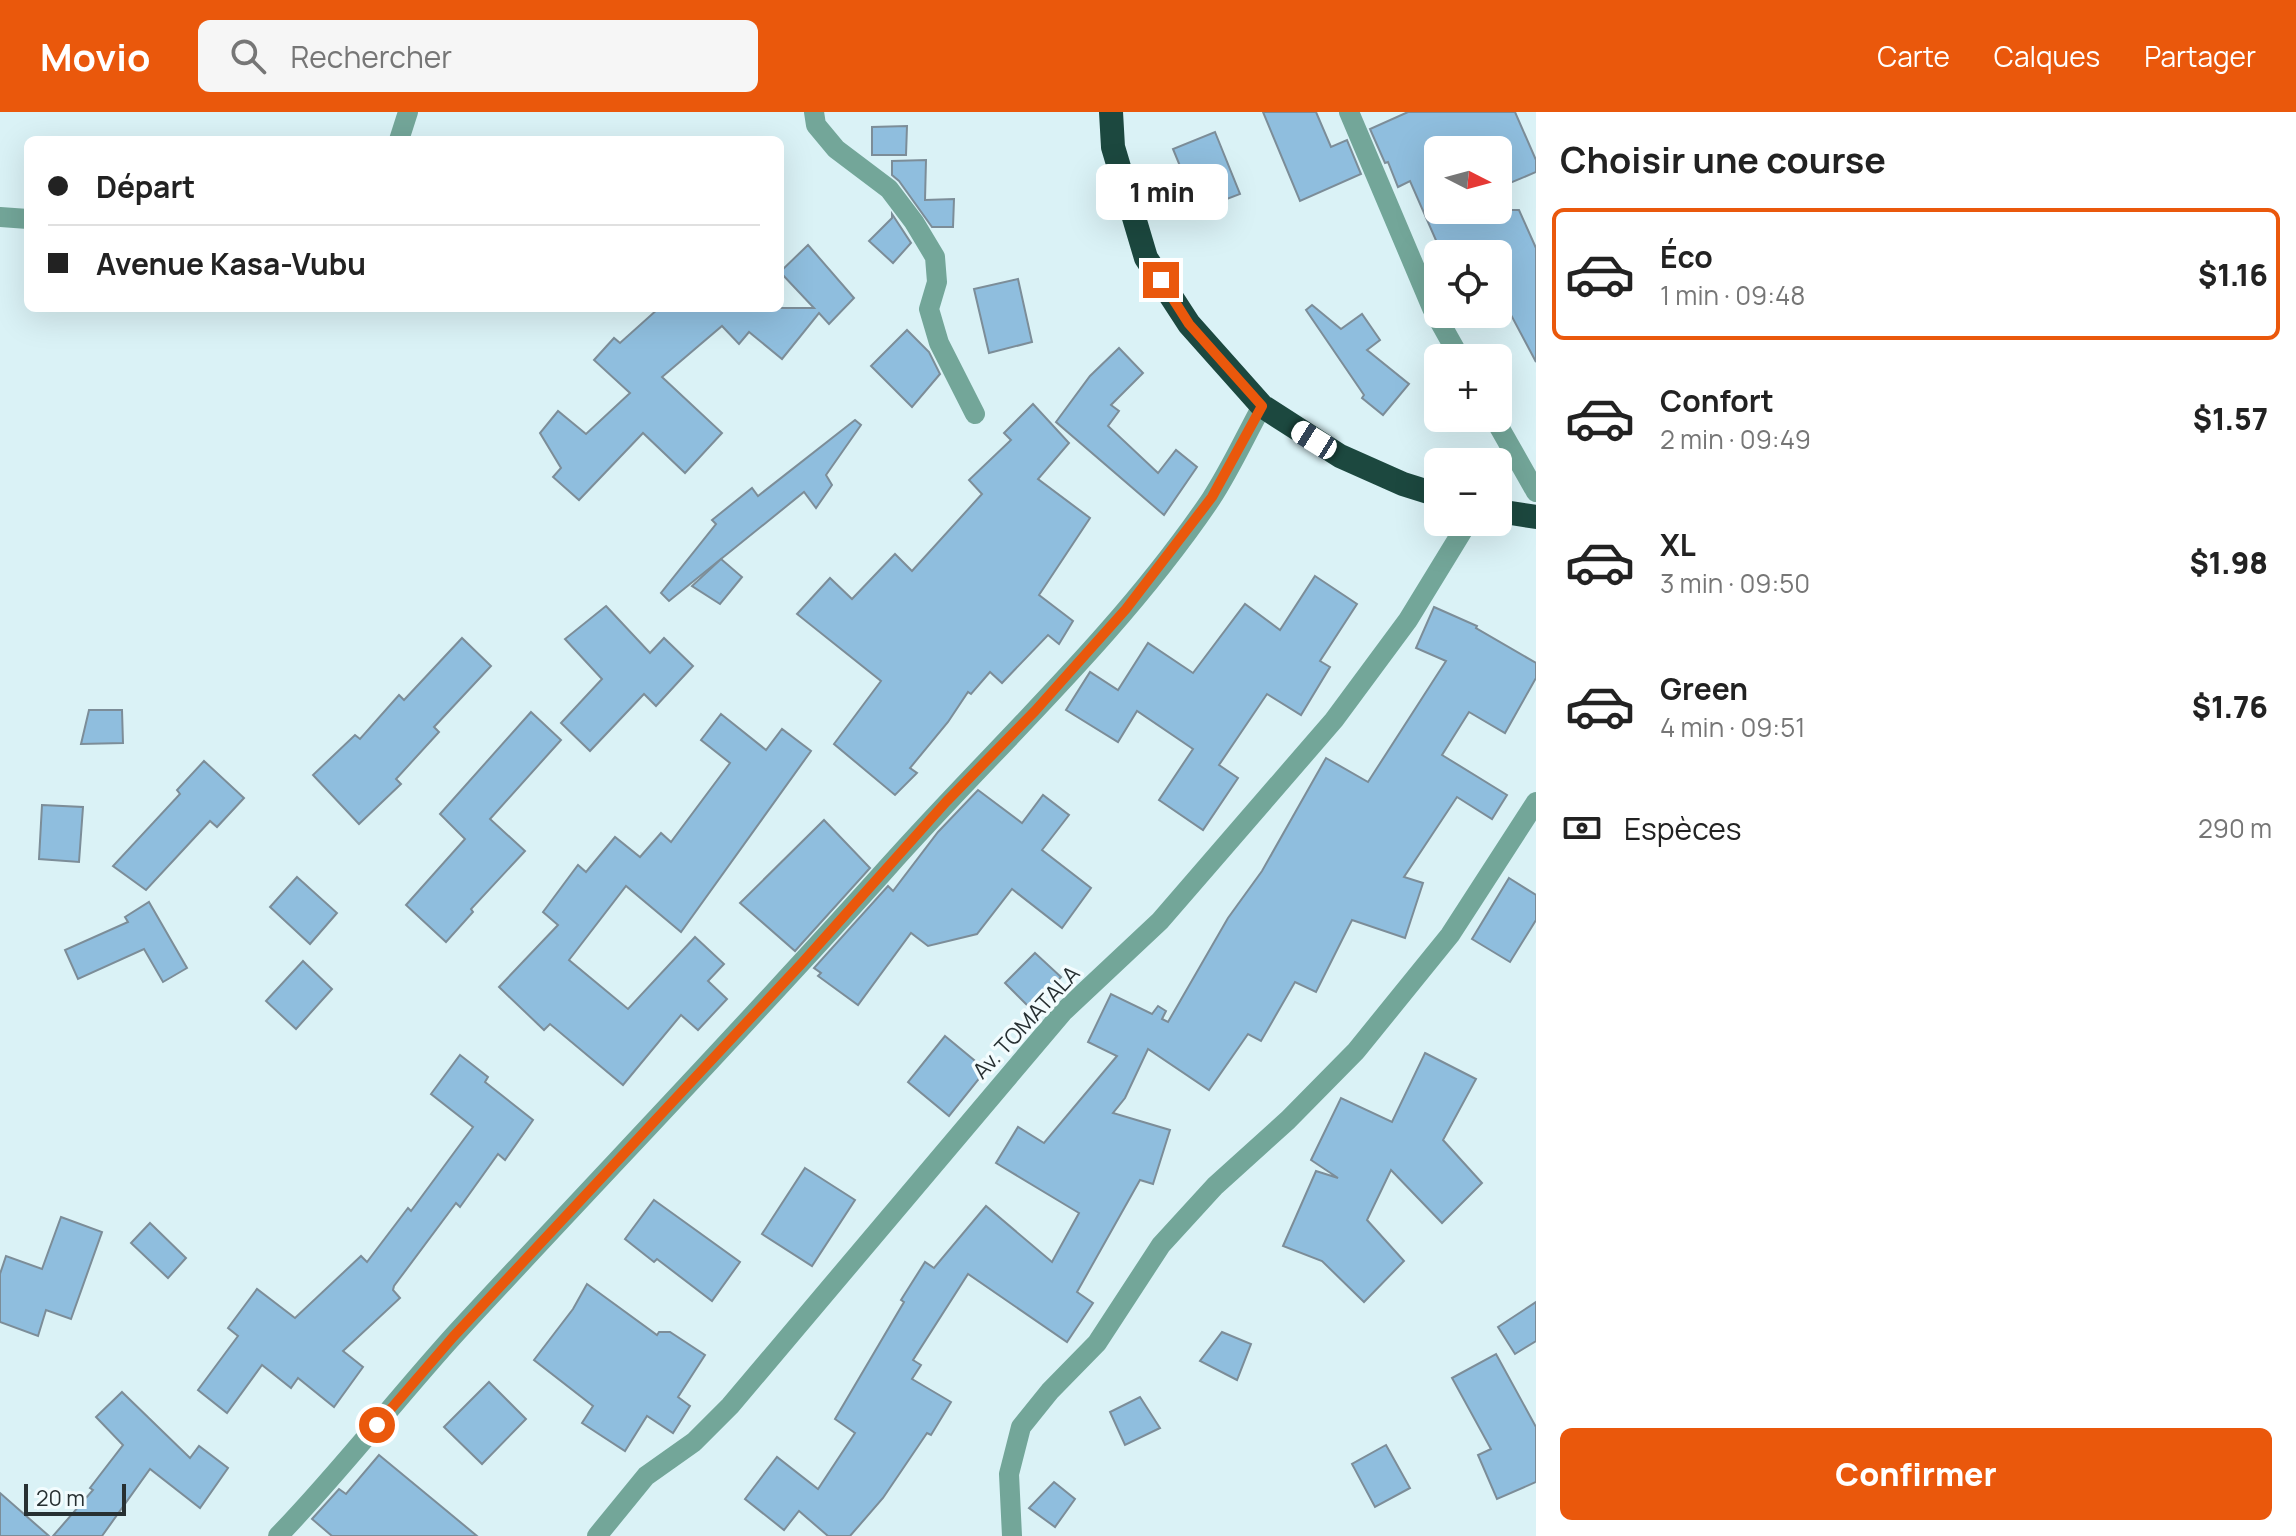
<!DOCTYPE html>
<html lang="fr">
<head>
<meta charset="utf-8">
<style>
	:root { --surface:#fff; --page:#f6f6f6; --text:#222; --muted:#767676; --line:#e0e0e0; --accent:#ea580c }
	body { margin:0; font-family:Manrope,sans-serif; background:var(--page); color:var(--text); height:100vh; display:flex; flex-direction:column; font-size:30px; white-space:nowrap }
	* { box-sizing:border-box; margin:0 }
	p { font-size:26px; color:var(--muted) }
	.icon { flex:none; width:44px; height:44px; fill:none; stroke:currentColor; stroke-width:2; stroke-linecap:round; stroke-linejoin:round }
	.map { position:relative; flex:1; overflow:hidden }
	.side { display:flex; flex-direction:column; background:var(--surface); width:760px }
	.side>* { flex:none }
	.banner { position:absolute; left:24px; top:24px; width:760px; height:176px; border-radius:12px; box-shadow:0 8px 32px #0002; display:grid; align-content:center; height:176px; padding:0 24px; background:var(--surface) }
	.needle { width:52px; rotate:96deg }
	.buttons { position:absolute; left:1424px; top:24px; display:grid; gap:16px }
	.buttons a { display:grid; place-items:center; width:88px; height:88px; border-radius:12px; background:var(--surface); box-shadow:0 8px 32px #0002; font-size:40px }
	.scale { position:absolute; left:24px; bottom:20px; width:102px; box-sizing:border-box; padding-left:8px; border:4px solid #273032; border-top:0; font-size:22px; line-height:28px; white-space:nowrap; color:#273032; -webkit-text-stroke:6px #f2fcfe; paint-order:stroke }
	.end { position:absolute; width:36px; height:36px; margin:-18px; border:10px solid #ea580c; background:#fff; box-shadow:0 0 0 4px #fff }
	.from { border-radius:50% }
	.bubble { position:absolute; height:56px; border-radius:12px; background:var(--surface); box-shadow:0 8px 32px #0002; font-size:26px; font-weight:800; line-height:56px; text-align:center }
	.car { position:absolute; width:24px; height:48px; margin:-24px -12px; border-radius:10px; box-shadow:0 0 6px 2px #0007; background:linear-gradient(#fff 24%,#345 0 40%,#fff 0 76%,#345 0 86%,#fff 0) }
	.banner b { display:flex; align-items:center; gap:28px; height:76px; font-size:30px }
	.banner b+b { border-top:2px solid var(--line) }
	.banner i { width:20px; height:20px; background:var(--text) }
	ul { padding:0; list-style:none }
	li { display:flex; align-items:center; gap:24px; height:132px; margin:0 16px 12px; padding:0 8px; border:4px solid transparent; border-radius:12px }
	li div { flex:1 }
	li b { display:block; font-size:30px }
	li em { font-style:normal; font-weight:800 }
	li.on { border-color:var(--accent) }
	li>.icon { width:72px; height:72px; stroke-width:1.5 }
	h2 { padding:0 24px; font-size:36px; line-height:96px }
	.pay { display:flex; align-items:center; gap:20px; height:88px; padding:0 24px; font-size:30px }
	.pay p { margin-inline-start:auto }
	.button { display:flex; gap:16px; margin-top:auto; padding:16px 24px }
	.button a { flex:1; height:92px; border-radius:12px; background:var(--accent); color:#fff; font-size:32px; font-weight:800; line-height:92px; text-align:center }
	header { display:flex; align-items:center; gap:48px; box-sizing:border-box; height:112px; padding:0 40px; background:var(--accent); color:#fff }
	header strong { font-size:38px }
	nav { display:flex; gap:44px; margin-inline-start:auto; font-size:28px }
	.search { width:560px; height:72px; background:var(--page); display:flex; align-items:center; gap:20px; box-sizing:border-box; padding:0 28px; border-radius:12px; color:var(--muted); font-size:30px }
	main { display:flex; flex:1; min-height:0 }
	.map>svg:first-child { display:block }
	.building { fill:#8fbede; stroke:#7c8d98; stroke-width:2 }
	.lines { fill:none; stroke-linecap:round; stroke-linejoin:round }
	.minor { stroke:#73a699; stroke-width:20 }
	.highway { stroke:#1c483f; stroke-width:24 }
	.route { stroke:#ea580c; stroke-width:10 }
	.labels { text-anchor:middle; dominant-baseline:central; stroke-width:7; stroke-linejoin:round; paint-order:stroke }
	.street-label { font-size:22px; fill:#273032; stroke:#f2fcfe }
</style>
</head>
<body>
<header>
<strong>Movio</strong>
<div class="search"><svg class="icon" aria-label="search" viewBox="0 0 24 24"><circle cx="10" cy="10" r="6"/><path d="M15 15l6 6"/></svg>Rechercher</div>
<nav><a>Carte</a><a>Calques</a><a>Partager</a></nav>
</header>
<main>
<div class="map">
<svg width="1536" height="1424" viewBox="0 0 1536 1424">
	<rect width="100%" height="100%" fill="#daf2f6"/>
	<g class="building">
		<path d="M 1263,0 L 1316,0 L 1331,35 L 1347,28 L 1361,62 L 1300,89 Z"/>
		<path d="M 1408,0 L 1515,0 L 1536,48 L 1536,60 L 1510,71 L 1498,38 L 1438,38 L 1438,98 L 1519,98 L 1536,136 L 1536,250 L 1510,201 L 1498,207 L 1498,142 L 1442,142 L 1410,69 L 1398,75 L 1388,50 L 1385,51 L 1370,17 Z"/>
		<path d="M 907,14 L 906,43 L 872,43 L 872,15 Z"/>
		<path d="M 1215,20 L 1240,82 L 1198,98 L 1173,37 Z"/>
		<path d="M 926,48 L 925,88 L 954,87 L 953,115 L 932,115 L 899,69 L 892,63 L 892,49 Z"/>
		<path d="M 892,102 L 911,131 L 893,151 L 869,129 L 892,106 Z"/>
		<path d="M 808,133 L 854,186 L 829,212 L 819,201 L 782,247 L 749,220 L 739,232 L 722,214 L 662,265 L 722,321 L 685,361 L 643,321 L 579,388 L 553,365 L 561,356 L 540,321 L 558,299 L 586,322 L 630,281 L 594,248 L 614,226 L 620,231 L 659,196 L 814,196 L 780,160 Z"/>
		<path d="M 1018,167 L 1032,230 L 989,241 L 974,177 Z"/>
		<path d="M 1312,193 L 1341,217 L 1362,202 L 1380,228 L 1367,238 L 1409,272 L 1383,303 L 1362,286 L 1364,283 L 1306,198 Z"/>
		<path d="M 907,218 L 929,240 L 940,262 L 912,295 L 871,254 Z"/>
		<path d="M 1119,236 L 1143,261 L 1111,293 L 1119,299 L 1108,314 L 1158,361 L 1176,338 L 1197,355 L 1164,403 L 1056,310 L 1090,264 Z"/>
		<path d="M 1033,292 L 1069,331 L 1038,367 L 1090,406 L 1039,483 L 1073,509 L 1059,532 L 1048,523 L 1002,571 L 990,560 L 971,582 L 968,580 L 948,610 L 910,656 L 917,661 L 895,683 L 834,632 L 881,569 L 797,502 L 830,466 L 852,487 L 895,442 L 912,459 L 982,382 L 969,368 L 1011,328 L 1004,321 Z"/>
		<path d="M 855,308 L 861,313 L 826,363 L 832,373 L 816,396 L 804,380 L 669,489 L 661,481 L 716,412 L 712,408 L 752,376 L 758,384 Z"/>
		<path d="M 721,447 L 742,465 L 720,492 L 692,474 Z"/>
		<path d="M 1315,464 L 1357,492 L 1320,549 L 1330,555 L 1301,603 L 1267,582 L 1219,653 L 1238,666 L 1203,718 L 1159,688 L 1193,637 L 1137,599 L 1118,630 L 1066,598 L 1090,560 L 1118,578 L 1148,531 L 1193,561 L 1245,492 L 1280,518 Z"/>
		<path d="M 606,494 L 650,541 L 664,526 L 693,554 L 656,594 L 644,582 L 590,639 L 561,611 L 602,567 L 565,527 Z"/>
		<path d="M 1434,495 L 1477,514 L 1476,516 L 1536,551 L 1536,566 L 1505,621 L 1469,600 L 1442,643 L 1507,683 L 1492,707 L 1457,685 L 1404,765 L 1423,771 L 1405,826 L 1352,808 L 1316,880 L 1295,870 L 1261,929 L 1248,922 L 1209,978 L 1148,937 L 1125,986 L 1113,1001 L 1170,1018 L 1153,1072 L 1140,1068 L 1077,1180 L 1093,1191 L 1067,1230 L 968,1162 L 913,1248 L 921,1253 L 912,1267 L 951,1290 L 931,1323 L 927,1321 L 883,1386 L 850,1424 L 828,1424 L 799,1399 L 784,1418 L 745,1387 L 777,1345 L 818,1377 L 855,1321 L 835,1307 L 904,1190 L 901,1188 L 925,1150 L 934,1156 L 986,1094 L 1052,1150 L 1079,1101 L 996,1051 L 1018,1015 L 1044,1031 L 1117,944 L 1088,930 L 1111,882 L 1152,902 L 1158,894 L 1166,899 L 1162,907 L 1168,910 L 1228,806 L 1262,759 L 1326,646 L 1368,670 L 1446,549 L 1416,536 Z"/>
		<path d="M 462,526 L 491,554 L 434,615 L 439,620 L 396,667 L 401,672 L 359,712 L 313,663 L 355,623 L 360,627 L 399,583 L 404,588 Z"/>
		<path d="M 89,598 L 122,598 L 123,631 L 81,632 Z"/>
		<path d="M 531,600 L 561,628 L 490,707 L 525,739 L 471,797 L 473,800 L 446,830 L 406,793 L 465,727 L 440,702 Z"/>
		<path d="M 721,602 L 766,638 L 782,617 L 811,639 L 681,820 L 626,774 L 569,848 L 628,897 L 695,825 L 724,852 L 708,869 L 727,887 L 698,918 L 681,903 L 623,973 L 550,912 L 544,918 L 499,875 L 558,813 L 543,800 L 578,753 L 586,760 L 615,725 L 640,745 L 661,721 L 671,730 L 730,651 L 701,628 Z"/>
		<path d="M 204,649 L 244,686 L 217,715 L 210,709 L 146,778 L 113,754 L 180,682 L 177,678 Z"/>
		<path d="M 978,678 L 1022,711 L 1043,683 L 1069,703 L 1042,738 L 1091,776 L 1062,816 L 1012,777 L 977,822 L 928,834 L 911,821 L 858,893 L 818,864 L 821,861 L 814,856 L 888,774 L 893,779 L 938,720 Z"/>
		<path d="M 42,693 L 83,695 L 79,750 L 39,747 Z"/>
		<path d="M 824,708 L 870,756 L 795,839 L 740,791 Z"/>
		<path d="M 297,765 L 337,801 L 310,832 L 270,795 Z"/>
		<path d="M 1509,766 L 1536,783 L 1536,808 L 1510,850 L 1472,827 Z"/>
		<path d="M 149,790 L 187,856 L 163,870 L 144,837 L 78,867 L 65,838 L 128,810 L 125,805 Z"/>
		<path d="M 1035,841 L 1061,865 L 1031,897 L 1005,871 Z"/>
		<path d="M 303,849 L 332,877 L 296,917 L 266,889 Z"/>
		<path d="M 945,924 L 986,958 L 949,1004 L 908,970 Z"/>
		<path d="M 1425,941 L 1476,967 L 1443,1028 L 1482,1071 L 1442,1111 L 1391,1058 L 1367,1108 L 1404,1149 L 1364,1190 L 1322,1149 L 1283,1134 L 1316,1059 L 1338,1066 L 1311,1048 L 1341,986 L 1392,1010 Z"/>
		<path d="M 460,943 L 488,965 L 485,970 L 533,1008 L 505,1048 L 498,1042 L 460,1095 L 456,1091 L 394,1174 L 393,1178 L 400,1186 L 343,1239 L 363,1255 L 334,1295 L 298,1266 L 291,1276 L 262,1253 L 227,1301 L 198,1278 L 238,1224 L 228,1216 L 257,1177 L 295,1206 L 361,1144 L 367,1150 L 408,1096 L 411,1099 L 473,1015 L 431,982 Z"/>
		<path d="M 805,1056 L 855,1088 L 812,1154 L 762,1122 Z"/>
		<path d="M 654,1088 L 740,1150 L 712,1189 L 657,1147 L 654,1150 L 625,1127 Z"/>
		<path d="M 61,1105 L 102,1120 L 71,1207 L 46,1198 L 38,1224 L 0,1210 L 0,1162 L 6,1144 L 42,1157 Z"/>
		<path d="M 150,1111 L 186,1146 L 168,1166 L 131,1131 Z"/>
		<path d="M 587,1172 L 657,1223 L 659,1220 L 670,1220 L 705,1243 L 678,1285 L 690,1294 L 673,1321 L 647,1304 L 625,1339 L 582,1311 L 593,1294 L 534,1248 L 573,1197 Z"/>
		<path d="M 1536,1190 L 1536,1229 L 1515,1242 L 1498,1215 Z"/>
		<path d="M 1222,1220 L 1251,1232 L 1237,1268 L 1200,1249 Z"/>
		<path d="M 1496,1242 L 1536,1315 L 1536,1370 L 1497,1387 L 1478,1343 L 1491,1337 L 1452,1266 Z"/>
		<path d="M 489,1270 L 526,1307 L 482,1352 L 444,1315 Z"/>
		<path d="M 122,1280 L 190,1346 L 199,1334 L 228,1356 L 200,1396 L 150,1357 L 102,1424 L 53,1424 L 93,1378 L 90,1376 L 123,1333 L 96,1305 Z"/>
		<path d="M 1140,1285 L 1160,1316 L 1125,1333 L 1110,1300 Z"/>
		<path d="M 1386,1333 L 1410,1376 L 1375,1395 L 1352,1352 Z"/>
		<path d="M 379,1343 L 442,1395 L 477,1424 L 332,1424 L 312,1407 L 339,1377 L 346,1382 Z"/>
		<path d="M 1054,1370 L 1075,1387 L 1055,1415 L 1029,1396 Z"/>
		<path d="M 0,1381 L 49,1424 L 0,1424 Z"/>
	</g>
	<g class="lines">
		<g class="minor">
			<path d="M 814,0 L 816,13 L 836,37 L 889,77 L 914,110 L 935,145 L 937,170 L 929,197 L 939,231 L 975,302"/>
			<path d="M 1349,0 L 1432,196 L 1460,246"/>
			<path d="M 399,28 L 408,0"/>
			<path d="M 0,105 L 28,107"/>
			<path d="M 1494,306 L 1536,380"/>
			<path d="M 278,1424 C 341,1359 396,1287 457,1220 C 600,1065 747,913 888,755 C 996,634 1119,523 1211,387 C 1230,358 1245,325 1262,294"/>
			<path d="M 597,1424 L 646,1364 L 694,1330 L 730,1294 L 1063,900 L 1160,809 L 1334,608 L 1408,508 L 1468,410"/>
			<path d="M 1012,1424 L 1009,1362 L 1021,1315 L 1050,1279 L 1097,1231 L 1161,1133 L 1215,1074 L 1288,1008 L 1356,939 L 1450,823 L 1536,690"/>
		</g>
		<g class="highway">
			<path d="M 1111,0 L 1113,35 L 1146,146 L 1189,212 L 1262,294 L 1340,344 L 1403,372 L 1438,383"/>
			<path d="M 1498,399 L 1536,405"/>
		</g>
	</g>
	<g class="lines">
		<path class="route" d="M 377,1313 L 453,1225 L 803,850 L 946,690 L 1035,599 L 1126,497 L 1212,385 L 1262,294 L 1189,212 L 1161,168"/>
	</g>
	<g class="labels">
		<g class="street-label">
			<text transform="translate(1026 910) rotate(-47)">Av. TOMATALA</text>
		</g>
	</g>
</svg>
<div class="buttons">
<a><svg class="needle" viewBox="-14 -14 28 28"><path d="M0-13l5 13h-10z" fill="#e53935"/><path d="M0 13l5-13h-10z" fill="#767676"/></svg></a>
<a><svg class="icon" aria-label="locate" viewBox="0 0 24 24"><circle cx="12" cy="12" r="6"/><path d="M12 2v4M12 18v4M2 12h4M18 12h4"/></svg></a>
<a>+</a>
<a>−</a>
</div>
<div class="scale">20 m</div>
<i class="end from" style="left:377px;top:1313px"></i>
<i class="end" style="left:1161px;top:168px"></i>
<div class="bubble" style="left:1096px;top:52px;width:132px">1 min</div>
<i class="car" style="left:1314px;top:328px;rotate:302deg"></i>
<div class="banner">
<b><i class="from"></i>Départ</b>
<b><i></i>Avenue Kasa-Vubu</b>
</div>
</div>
<section class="side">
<h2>Choisir une course</h2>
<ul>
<li class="on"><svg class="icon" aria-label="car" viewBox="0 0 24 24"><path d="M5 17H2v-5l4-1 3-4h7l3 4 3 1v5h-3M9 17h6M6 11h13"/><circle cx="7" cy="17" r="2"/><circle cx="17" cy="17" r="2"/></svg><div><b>Éco</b><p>1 min · 09:48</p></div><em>$1.16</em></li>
<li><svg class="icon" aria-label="car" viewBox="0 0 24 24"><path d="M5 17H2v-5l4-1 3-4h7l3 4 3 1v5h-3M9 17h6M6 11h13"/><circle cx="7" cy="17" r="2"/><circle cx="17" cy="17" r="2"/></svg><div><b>Confort</b><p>2 min · 09:49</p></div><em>$1.57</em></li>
<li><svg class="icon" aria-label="car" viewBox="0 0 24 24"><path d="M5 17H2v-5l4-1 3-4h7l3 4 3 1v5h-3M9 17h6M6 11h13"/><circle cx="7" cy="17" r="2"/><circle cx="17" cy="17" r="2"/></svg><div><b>XL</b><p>3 min · 09:50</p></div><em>$1.98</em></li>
<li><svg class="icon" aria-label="car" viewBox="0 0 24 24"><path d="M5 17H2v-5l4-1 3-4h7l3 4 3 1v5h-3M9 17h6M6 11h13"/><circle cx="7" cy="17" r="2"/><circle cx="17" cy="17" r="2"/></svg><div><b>Green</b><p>4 min · 09:51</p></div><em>$1.76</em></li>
</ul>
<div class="pay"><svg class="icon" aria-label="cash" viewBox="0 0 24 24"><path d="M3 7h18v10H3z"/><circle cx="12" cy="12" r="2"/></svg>Espèces<p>290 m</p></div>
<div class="button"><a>Confirmer</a></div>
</section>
</main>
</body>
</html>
